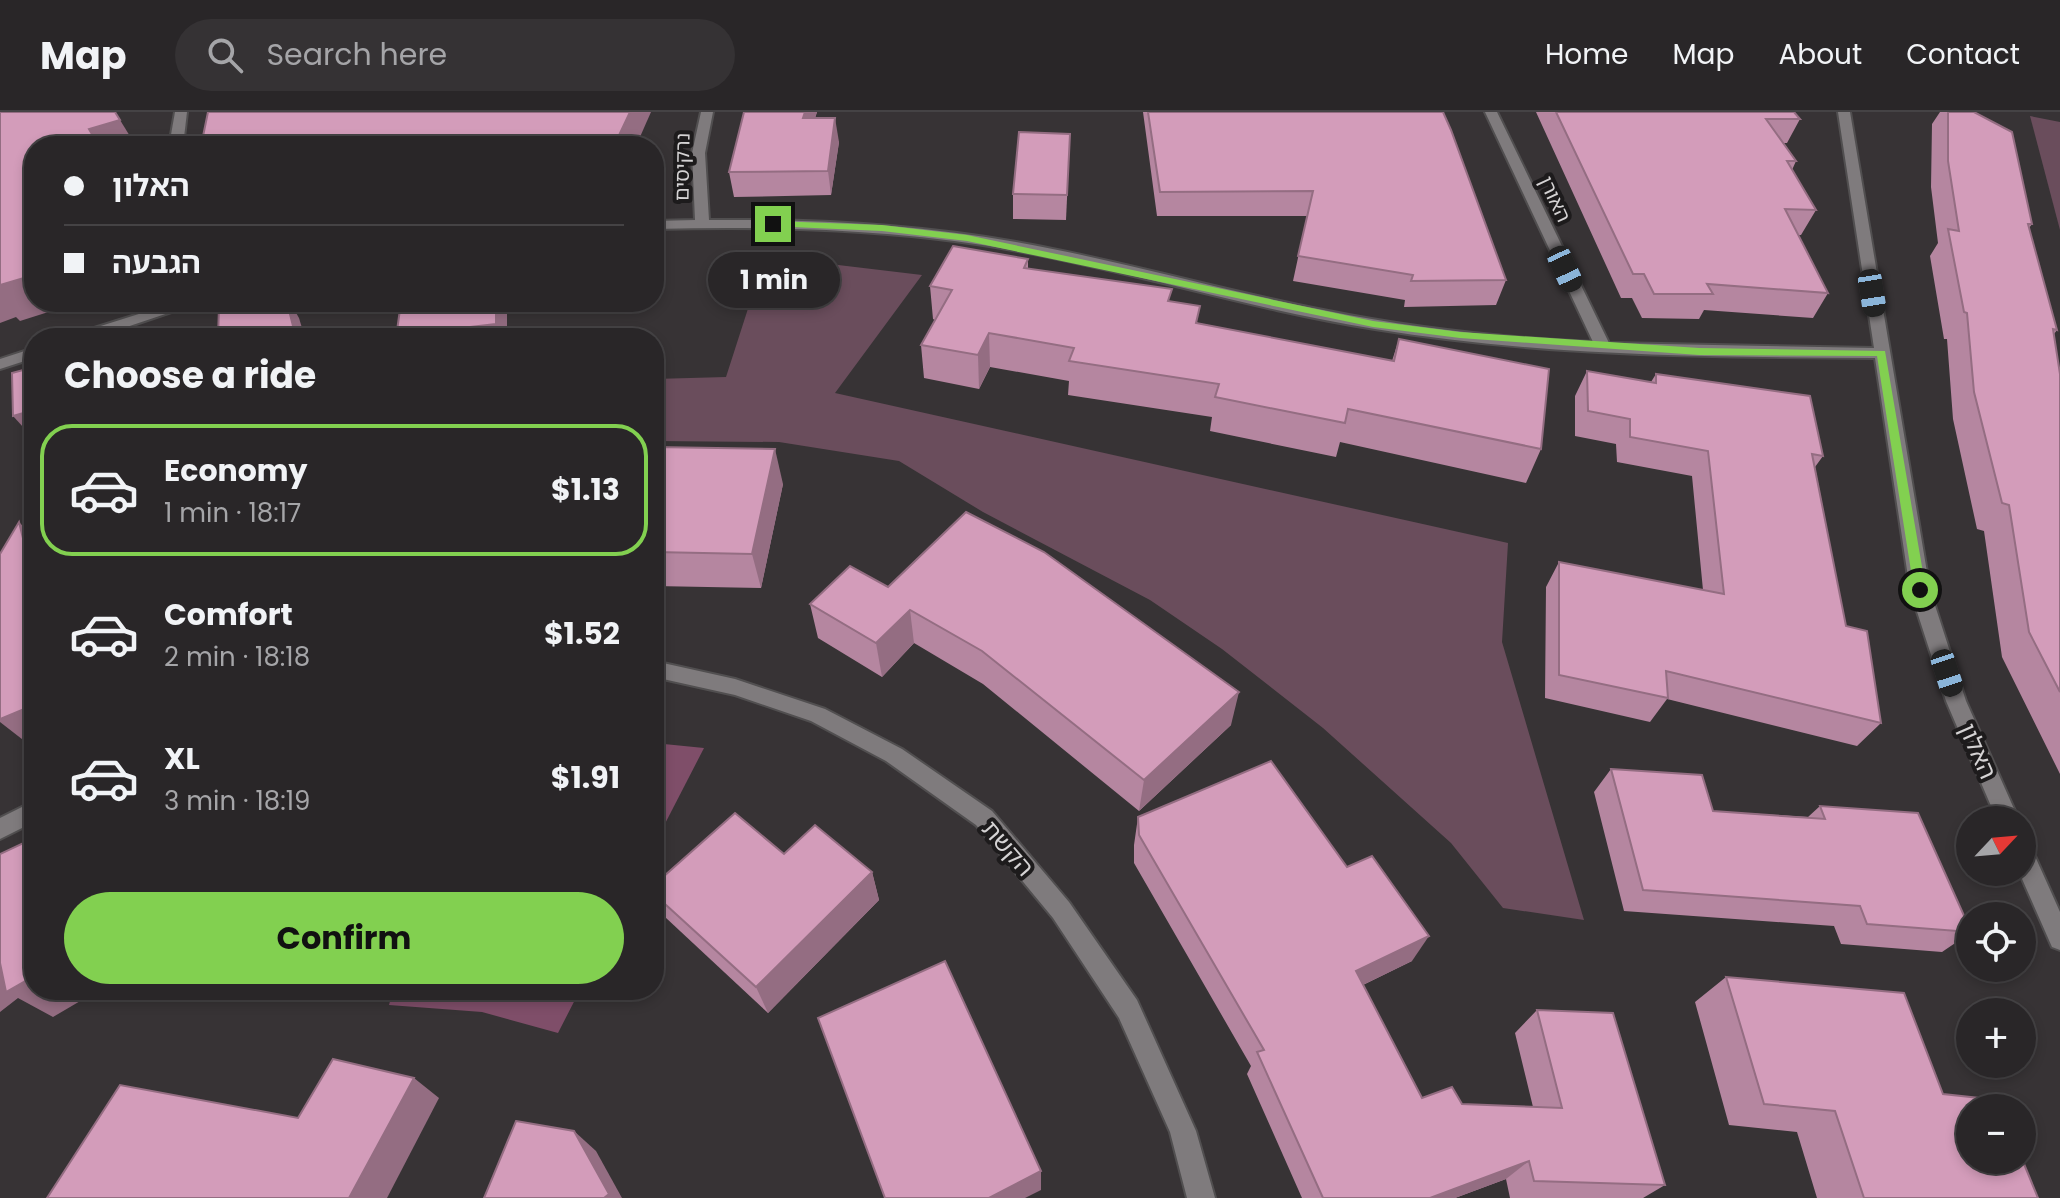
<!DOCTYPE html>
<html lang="en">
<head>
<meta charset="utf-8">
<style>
	:root { --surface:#292628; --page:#353234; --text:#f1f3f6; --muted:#a5a5a8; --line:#454345; --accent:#82d050 }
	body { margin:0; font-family:Poppins,"Noto Sans Hebrew",sans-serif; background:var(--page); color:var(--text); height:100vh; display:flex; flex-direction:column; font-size:30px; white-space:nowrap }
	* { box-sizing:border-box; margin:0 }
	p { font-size:26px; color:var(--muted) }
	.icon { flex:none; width:44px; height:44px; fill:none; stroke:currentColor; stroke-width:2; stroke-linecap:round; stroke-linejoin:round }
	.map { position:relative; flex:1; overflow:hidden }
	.drawer { position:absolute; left:24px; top:216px; width:640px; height:672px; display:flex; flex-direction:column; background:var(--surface); border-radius:32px; box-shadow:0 4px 12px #0003,0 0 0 2px var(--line) }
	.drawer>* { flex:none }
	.guide { position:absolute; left:24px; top:24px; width:640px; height:176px; border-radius:32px; box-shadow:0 4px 12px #0003,0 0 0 2px var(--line); display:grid; align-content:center; height:176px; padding:0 40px; background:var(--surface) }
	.needle { width:52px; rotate:64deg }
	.buttons { position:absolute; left:1956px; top:694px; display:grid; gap:16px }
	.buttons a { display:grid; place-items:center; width:80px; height:80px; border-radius:50%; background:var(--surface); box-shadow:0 4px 12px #0003,0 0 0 2px var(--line); font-size:40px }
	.end { position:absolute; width:36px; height:36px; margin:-18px; border:10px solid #82d050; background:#111; box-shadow:0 0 0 4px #111 }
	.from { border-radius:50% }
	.bubble { position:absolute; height:56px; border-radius:28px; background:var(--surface); box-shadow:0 4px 12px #0003,0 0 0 2px var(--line); font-size:26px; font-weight:700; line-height:56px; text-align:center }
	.car { position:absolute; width:24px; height:48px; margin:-24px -12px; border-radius:10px; box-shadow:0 0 6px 2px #0007; background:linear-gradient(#222 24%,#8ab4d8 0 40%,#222 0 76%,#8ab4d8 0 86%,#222 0) }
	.guide b { display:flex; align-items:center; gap:28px; height:76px; font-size:30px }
	.guide b+b { border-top:2px solid var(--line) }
	.guide i { width:20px; height:20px; background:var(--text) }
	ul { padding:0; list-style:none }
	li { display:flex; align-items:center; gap:24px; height:132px; margin:0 16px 12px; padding:0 24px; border:4px solid transparent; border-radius:32px }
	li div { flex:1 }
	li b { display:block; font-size:30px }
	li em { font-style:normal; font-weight:700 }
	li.selected { border-color:var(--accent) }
	li>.icon { width:72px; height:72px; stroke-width:1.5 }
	h2 { padding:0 40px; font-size:36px; line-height:96px }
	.primary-button { display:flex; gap:16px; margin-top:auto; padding:16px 40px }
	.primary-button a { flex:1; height:92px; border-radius:48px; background:var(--accent); color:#111; font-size:32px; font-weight:700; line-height:92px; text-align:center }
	header { display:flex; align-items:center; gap:48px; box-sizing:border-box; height:112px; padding:0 40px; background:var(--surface); border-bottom:2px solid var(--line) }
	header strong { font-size:38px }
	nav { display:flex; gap:44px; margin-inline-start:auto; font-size:28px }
	.search { width:560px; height:72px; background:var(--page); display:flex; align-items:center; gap:20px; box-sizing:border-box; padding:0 28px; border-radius:44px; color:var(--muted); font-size:30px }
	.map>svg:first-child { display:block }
	.green { fill:#6a4d5c }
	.forest { fill:#7f4e69 }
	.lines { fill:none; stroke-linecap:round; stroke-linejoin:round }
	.minor-casing { stroke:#514f50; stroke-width:4 }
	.minor { fill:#7f7b7d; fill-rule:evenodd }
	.wall { fill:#b586a0 }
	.shaded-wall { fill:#946d82 }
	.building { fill:#d39cba; stroke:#946d82; stroke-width:2 }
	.route { fill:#82d050 }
	.labels { text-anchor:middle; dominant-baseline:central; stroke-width:8; stroke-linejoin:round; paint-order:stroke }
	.far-street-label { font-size:20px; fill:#d5d3d4; stroke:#1d1b1c }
	.street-label { font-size:24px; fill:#d5d3d4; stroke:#1d1b1c }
</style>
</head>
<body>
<header>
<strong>Map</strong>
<div class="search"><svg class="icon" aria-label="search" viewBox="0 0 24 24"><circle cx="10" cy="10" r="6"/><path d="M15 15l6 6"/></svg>Search here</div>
<nav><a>Home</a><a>Map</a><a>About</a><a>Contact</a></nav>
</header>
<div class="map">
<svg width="2060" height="1086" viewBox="0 0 2060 1086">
	<rect width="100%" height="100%" fill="#373335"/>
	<g class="green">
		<path d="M 2030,4 L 2060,10 L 2060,118 Z"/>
		<path d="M 788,147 L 922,163 L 835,281 L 1508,431 L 1502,530 L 1584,808 L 1503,796 L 1451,731 L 1323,616 L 1222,537 L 1150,488 L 983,400 L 899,349 L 779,330 L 654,329 L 654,267 L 726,265 L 763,150 Z"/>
	</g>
	<g class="forest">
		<path d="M 654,631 L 704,636 L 654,733 Z"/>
		<path d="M 393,878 L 580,878 L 558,921 L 482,900 L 389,893 Z"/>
	</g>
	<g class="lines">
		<defs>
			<g id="minor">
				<path d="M 175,0 L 187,0 L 183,34 L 169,34 Z"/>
				<path d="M 701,0 L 713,0 L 705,41 L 709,108 C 812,107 914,112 1016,130 C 1119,148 1220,178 1323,198 C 1412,216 1502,226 1593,230 L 1485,0 L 1497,0 L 1609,231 L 1874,236 L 1838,0 L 1850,0 L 1930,478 L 1966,589 L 2019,708 L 1997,708 L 1946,589 L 1910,478 L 1875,246 C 1708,245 1540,244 1375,217 C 1255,198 1138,161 1018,139 C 898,117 776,114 654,117 L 654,109 L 695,108 L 692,41 Z"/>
				<path d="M 177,190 L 201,190 L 94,226 L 70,226 L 72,223 Z"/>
				<path d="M 34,236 L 34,246 L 0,257 L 0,247 Z"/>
				<path d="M 654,549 L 735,567 L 825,597 L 902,637 L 992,699 L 1069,790 L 1137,888 L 1196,1019 L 1215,1086 L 1187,1086 L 1170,1020 L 1119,906 L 1053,806 L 976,713 L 886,649 L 811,609 L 735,583 L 654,565 Z"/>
				<path d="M 34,689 L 34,710 L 0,727 L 0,706 Z"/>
				<path d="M 2022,730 L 2030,733 L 2060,800 L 2060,838 L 2052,835 L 2019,760 L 2022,760 Z"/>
			</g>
		</defs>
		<use href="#minor" class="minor-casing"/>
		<use href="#minor" class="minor"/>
	</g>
	<g class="wall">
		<path d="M 744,0 L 817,0 L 815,6 L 839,30 L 831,83 L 734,85 L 729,60 Z"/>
		<path d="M 1143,0 L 1443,0 L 1506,168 L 1496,193 L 1404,195 L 1405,188 L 1293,169 L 1307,104 L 1157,104 Z"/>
		<path d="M 1536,0 L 1794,0 L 1800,7 L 1787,31 L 1783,31 L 1796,49 L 1792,58 L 1816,98 L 1801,123 L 1798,123 L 1828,181 L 1813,206 L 1704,198 L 1699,207 L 1642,206 L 1632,186 L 1621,186 Z"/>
		<path d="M 1940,0 L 1974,0 L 2032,112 L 2029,116 L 2057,218 L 2054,222 L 2060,262 L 2060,662 L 2002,545 L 1984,419 L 1977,417 L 1953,307 L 1947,227 L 1944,227 L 1930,144 L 1938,131 L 1931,75 L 1932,12 Z"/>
		<path d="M 1070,22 L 1066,108 L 1013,107 L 1013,82 Z"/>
		<path d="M 1028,147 L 1028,157 L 1171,190 L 1198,211 L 1392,249 L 1399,227 L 1541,337 L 1526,371 L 1340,330 L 1336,345 L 1210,319 L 1212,305 L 1068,283 L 1069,269 L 990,255 L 979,277 L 924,266 L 921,233 L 935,208 L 933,207 L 930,174 Z"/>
		<path d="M 1587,259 L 1651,270 L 1656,262 L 1823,344 L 1815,355 L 1846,514 L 1881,611 L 1857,634 L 1667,587 L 1650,610 L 1545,586 L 1546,475 L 1559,450 L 1703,478 L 1692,364 L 1617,350 L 1616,332 L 1575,324 L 1575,284 Z"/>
		<path d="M 654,335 L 783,372 L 761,476 L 654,474 Z"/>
		<path d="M 888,475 L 1231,613 L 1139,699 L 983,572 L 914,531 L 882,565 L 818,526 L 810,492 Z"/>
		<path d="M 1611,657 L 1713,699 L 1808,705 L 1820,694 L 1970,817 L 1970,821 L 1942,840 L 1841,832 L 1834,814 L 1624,799 L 1594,680 Z"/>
		<path d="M 1138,705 L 1412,849 L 1363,873 L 1422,986 L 1462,992 L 1533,995 L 1515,921 L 1537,898 L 1665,1073 L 1643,1086 L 1510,1086 L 1506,1067 L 1455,1086 L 1302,1086 L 1247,962 L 1251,954 L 1134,751 L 1134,733 Z"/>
		<path d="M 784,742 L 872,760 L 879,788 L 768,901 L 665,805 L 654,786 L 654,773 Z"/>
		<path d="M 1726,865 L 1943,982 L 2038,1086 L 1817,1086 L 1797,1020 L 1729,1013 L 1695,890 Z"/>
	</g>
	<g class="shaded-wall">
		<path d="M 630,0 L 651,0 L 636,34 L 614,34 Z"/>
		<path d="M 805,0 L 817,0 L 807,30 L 803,6 Z"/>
		<path d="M 835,6 L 839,30 L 831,83 L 828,59 Z"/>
		<path d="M 120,8 L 136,34 L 99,34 L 89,17 Z"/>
		<path d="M 34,163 L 34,190 L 80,190 L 20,209 L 16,205 L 0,211 L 0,173 Z"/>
		<path d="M 287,190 L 290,190 L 299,206 L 305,226 L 296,226 Z"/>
		<path d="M 496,190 L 505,190 L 507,195 L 507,226 L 471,226 L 471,215 Z"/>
		<path d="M 989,221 L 990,255 L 979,277 L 978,243 Z"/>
		<path d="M 34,298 L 34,327 L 13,304 Z"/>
		<path d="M 775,337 L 783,372 L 761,476 L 752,442 Z"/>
		<path d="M 19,410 L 34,426 L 34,471 Z"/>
		<path d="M 910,498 L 914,531 L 882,565 L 876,531 Z"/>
		<path d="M 34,510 L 34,538 L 24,529 Z"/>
		<path d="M 1239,580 L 1231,613 L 1139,699 L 1144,668 Z"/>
		<path d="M 34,593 L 34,628 L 27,631 L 0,610 L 0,607 Z"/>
		<path d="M 872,760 L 879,788 L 768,901 L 756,875 Z"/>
		<path d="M 1429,824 L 1412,849 L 1342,883 L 1356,859 Z"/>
		<path d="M 0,842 L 34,862 L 34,878 L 99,878 L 53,905 L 18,886 L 0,900 Z"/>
		<path d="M 414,966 L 439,986 L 387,1086 L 349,1086 Z"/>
		<path d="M 574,1019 L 596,1039 L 622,1086 L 604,1086 Z"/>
		<path d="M 1529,1049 L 1506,1067 L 1455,1086 L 1430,1086 Z"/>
		<path d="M 1041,1059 L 1041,1078 L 1025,1086 L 989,1086 Z"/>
	</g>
	<g class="building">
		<path d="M 0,0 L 115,0 L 120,8 L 89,17 L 99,34 L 34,34 L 34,163 L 0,173 Z"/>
		<path d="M 208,0 L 630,0 L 614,34 L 571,34 L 571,32 L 542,34 L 201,34 Z"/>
		<path d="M 744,0 L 805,0 L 803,6 L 835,6 L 828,59 L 729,60 Z"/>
		<path d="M 1148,0 L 1443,0 L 1451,18 L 1506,168 L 1411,169 L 1413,163 L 1298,144 L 1313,79 L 1160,80 Z"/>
		<path d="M 1556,0 L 1794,0 L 1800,7 L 1766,7 L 1796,49 L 1787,49 L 1816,98 L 1785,97 L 1828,181 L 1707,172 L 1713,182 L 1654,182 L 1644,162 L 1633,162 Z"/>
		<path d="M 1948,0 L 1974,0 L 2012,20 L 2032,112 L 2028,112 L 2057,218 L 2053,217 L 2060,262 L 2060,580 L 2029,520 L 2009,393 L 2002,391 L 1974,280 L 1967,201 L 1964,200 L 1948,117 L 1959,119 L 1948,49 Z"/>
		<path d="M 1019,20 L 1070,22 L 1067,83 L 1013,82 Z"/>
		<path d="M 953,134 L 1028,147 L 1024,156 L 1172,177 L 1168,189 L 1200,194 L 1196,211 L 1394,249 L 1399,227 L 1549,257 L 1541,337 L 1348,297 L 1345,311 L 1215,285 L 1219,272 L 1069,249 L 1074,236 L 989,221 L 978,243 L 921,233 L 952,178 L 930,174 Z"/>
		<path d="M 238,190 L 287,190 L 296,226 L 218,226 L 219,194 Z"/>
		<path d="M 401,190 L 496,190 L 496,212 L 471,215 L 471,226 L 396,226 Z"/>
		<path d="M 34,255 L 34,298 L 13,304 L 12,261 Z"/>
		<path d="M 1587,259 L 1656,271 L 1656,262 L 1810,284 L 1823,344 L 1812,342 L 1846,514 L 1867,519 L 1881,611 L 1666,559 L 1668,586 L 1559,563 L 1559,450 L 1724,482 L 1708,339 L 1630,325 L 1630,307 L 1588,299 Z"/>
		<path d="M 654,335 L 775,337 L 752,442 L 654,440 Z"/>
		<path d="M 966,400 L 1044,440 L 1239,580 L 1144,668 L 982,539 L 910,498 L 876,531 L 810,492 L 850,454 L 888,475 Z"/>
		<path d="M 19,410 L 34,471 L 34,510 L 24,529 L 34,525 L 34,593 L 0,607 L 0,442 Z"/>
		<path d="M 1271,649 L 1347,755 L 1372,744 L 1429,824 L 1356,859 L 1422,986 L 1452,975 L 1462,992 L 1562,996 L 1537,898 L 1613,901 L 1665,1073 L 1534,1069 L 1529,1049 L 1430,1086 L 1323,1086 L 1257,940 L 1264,938 L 1139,723 L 1138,705 Z"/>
		<path d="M 1611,657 L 1702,663 L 1713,699 L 1825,707 L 1820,694 L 1918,701 L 1970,817 L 1970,820 L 1867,812 L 1860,794 L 1643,778 Z"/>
		<path d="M 735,701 L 784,742 L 815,713 L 872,760 L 756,875 L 654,782 L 654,773 Z"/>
		<path d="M 34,726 L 34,864 L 6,880 L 0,851 L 0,742 Z"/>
		<path d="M 945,849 L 1041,1059 L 989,1086 L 885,1086 L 818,906 Z"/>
		<path d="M 1726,865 L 1904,881 L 1943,982 L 1998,988 L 2001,996 L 1970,996 L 1970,1048 L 2022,1048 L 2022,1047 L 2038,1086 L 1864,1086 L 1835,999 L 1764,992 Z"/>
		<path d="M 333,947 L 414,966 L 349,1086 L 47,1086 L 120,973 L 298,1006 Z"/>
		<path d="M 516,1009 L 574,1019 L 609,1082 L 604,1086 L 484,1086 Z"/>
	</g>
	<path class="route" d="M 773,109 L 882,113 L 967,123 L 1373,209 L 1460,220 L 1699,236 L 1885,239 L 1926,478 L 1920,483 L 1914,478 L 1877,244 L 1699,243 L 1460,226 L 1373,215 L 967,129 L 882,119 L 769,114 Z"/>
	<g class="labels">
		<g class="far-street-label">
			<text transform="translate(682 55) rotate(-89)">נרקיסים</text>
			<text transform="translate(1555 87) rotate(65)">האורן</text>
		</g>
		<g class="street-label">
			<text transform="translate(1978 639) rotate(66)">האלון</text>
			<text transform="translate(1008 736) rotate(49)">הקשת</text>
		</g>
	</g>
</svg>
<div class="buttons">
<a><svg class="needle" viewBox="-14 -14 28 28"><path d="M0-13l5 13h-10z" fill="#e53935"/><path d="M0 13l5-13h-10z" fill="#a5a5a8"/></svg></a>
<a><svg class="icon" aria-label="locate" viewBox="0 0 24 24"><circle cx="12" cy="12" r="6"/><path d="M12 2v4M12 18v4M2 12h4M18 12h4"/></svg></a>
<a>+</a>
<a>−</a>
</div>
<i class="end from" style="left:1920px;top:478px"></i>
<i class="end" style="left:773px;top:112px"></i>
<div class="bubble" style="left:708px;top:140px;width:132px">1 min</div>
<i class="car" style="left:1565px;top:157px;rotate:155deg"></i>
<i class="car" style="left:1872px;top:181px;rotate:171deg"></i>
<i class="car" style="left:1947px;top:561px;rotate:162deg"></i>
<div class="guide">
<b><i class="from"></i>האלון</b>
<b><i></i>הגבעה</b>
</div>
<section class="drawer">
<h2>Choose a ride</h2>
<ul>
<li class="selected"><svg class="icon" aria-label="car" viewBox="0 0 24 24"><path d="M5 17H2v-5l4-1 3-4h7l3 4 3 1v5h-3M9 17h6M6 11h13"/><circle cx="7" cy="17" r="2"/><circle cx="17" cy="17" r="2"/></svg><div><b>Economy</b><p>1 min · 18:17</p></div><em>$1.13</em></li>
<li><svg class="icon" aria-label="car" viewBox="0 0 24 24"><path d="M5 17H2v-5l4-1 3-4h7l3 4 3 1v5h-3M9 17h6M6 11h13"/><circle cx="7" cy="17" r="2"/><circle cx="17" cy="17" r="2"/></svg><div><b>Comfort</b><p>2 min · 18:18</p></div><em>$1.52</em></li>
<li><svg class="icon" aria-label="car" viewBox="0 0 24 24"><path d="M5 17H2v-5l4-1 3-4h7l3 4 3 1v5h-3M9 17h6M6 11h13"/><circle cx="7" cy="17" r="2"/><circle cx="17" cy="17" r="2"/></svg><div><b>XL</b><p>3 min · 18:19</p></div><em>$1.91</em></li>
</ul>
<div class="primary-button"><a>Confirm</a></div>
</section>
</div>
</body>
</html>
